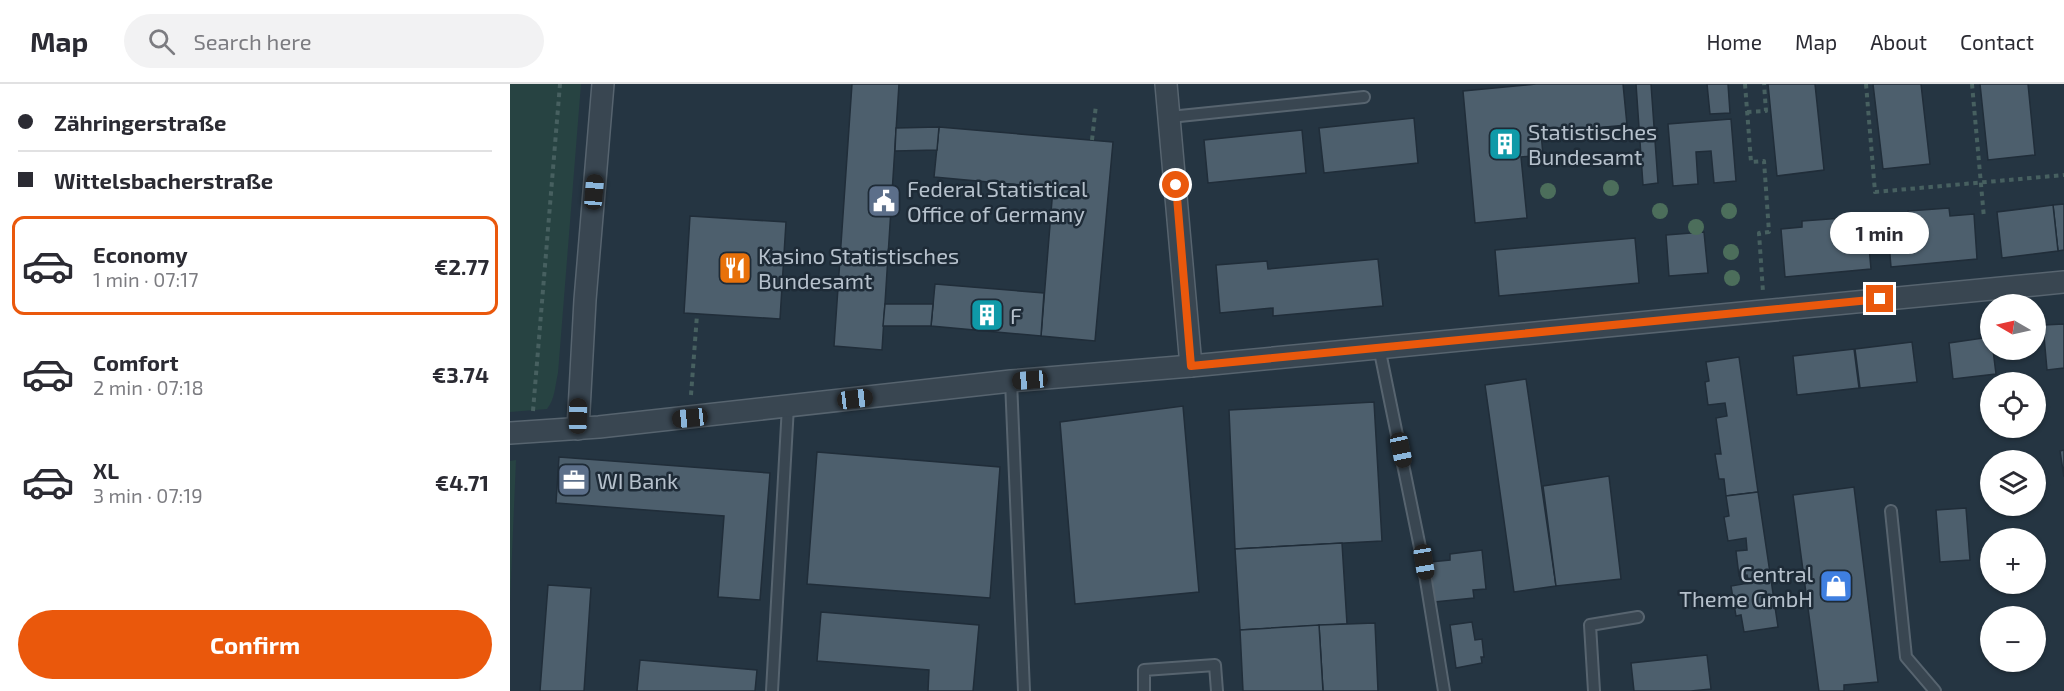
<!DOCTYPE html>
<html lang="en">
<head>
<meta charset="utf-8">
<style>
	:root { --surface:#fff; --page:#f2f2f3; --text:#2b2b33; --muted:#7c7c81; --line:#e1e1e2; --accent:#ea580c }
	body { margin:0; font-family:"Exo 2",sans-serif; background:var(--page); color:var(--text); height:100vh; display:flex; flex-direction:column; font-size:22px; white-space:nowrap }
	* { box-sizing:border-box; margin:0 }
	p { font-size:20px; color:var(--muted) }
	.icon { flex:none; width:33px; height:33px; fill:none; stroke:currentColor; stroke-width:2; stroke-linecap:round; stroke-linejoin:round }
	.map { position:relative; flex:1; overflow:hidden }
	.drawer { display:flex; flex-direction:column; background:var(--surface); width:510px }
	.drawer>* { flex:none }
	.hud { display:grid; align-content:center; height:132px; padding:0 18px; background:var(--surface) }
	.needle { width:39px; rotate:279deg }
	.controls { position:absolute; left:1470px; top:210px; display:grid; gap:12px }
	.controls a { display:grid; place-items:center; width:66px; height:66px; border-radius:50%; background:var(--surface); box-shadow:0 2px 4px #0004; font-size:30px }
	.end { position:absolute; width:27px; height:27px; margin:-14px; border:8px solid #ea580c; background:#fff; box-shadow:0 0 0 3px #fff }
	.from { border-radius:50% }
	.bubble { position:absolute; height:42px; border-radius:21px; background:var(--surface); box-shadow:0 2px 4px #0004; font-size:20px; font-weight:700; line-height:42px; text-align:center }
	.car { position:absolute; width:18px; height:36px; margin:-18px -9px; border-radius:8px; box-shadow:0 0 4px 2px #0007; background:linear-gradient(#222 24%,#8ab4d8 0 40%,#222 0 76%,#8ab4d8 0 86%,#222 0) }
	.hud b { display:flex; align-items:center; gap:21px; height:57px; font-size:22px }
	.hud b+b { border-top:2px solid var(--line) }
	.hud i { width:15px; height:15px; background:var(--text) }
	ul { padding:0; list-style:none }
	li { display:flex; align-items:center; gap:18px; height:99px; margin:0 12px 9px; padding:0 6px; border:3px solid transparent; border-radius:12px }
	li div { flex:1 }
	li b { display:block; font-size:22px }
	li em { font-style:normal; font-weight:700 }
	li.selected { border-color:var(--accent) }
	li>.icon { width:54px; height:54px; stroke-width:1.5 }
	.button { display:flex; gap:12px; margin-top:auto; padding:12px 18px }
	.button a { flex:1; height:69px; border-radius:36px; background:var(--accent); color:#fff; font-size:24px; font-weight:700; line-height:69px; text-align:center }
	header { display:flex; align-items:center; gap:36px; box-sizing:border-box; height:84px; padding:0 30px; background:var(--surface); border-bottom:2px solid var(--line) }
	header strong { font-size:28px }
	nav { display:flex; gap:33px; margin-inline-start:auto; font-size:21px }
	.search { width:420px; height:54px; background:var(--page); display:flex; align-items:center; gap:15px; box-sizing:border-box; padding:0 21px; border-radius:33px; color:var(--muted); font-size:22px }
	main { display:flex; flex:1; min-height:0 }
	.map>svg:first-child { display:block }
	.green { fill:#274342 }
	.building { fill:#4d5f6d; stroke:#202d39; stroke-width:1.5 }
	.lines { fill:none; stroke-linecap:round; stroke-linejoin:round }
	.lane-casing { stroke:#57646f; stroke-width:14 }
	.street-casing { stroke:#57646f; stroke-width:24 }
	.path { stroke:#476060; stroke-width:4; stroke-dasharray:4.5 4.5; stroke-linecap:butt }
	.lane { stroke:#394651; stroke-width:10 }
	.street { stroke:#394651; stroke-width:21 }
	.tree { fill:#4c6e5b }
	.route { stroke:#ea580c; stroke-width:8 }
	.labels { text-anchor:middle; dominant-baseline:central; stroke-width:5; stroke-linejoin:round; paint-order:stroke }
	.poi-label { font-size:22px; fill:#b6c1cc; stroke:#1e2b37; text-anchor:start }
</style>
</head>
<body>
<header>
<strong>Map</strong>
<div class="search"><svg class="icon" aria-label="search" viewBox="0 0 24 24"><circle cx="10" cy="10" r="6"/><path d="M15 15l6 6"/></svg>Search here</div>
<nav><a>Home</a><a>Map</a><a>About</a><a>Contact</a></nav>
</header>
<main>
<section class="drawer">
<div class="hud">
<b><i class="from"></i>Zähringerstraße</b>
<b><i></i>Wittelsbacherstraße</b>
</div>
<ul>
<li class="selected"><svg class="icon" aria-label="car" viewBox="0 0 24 24"><path d="M5 17H2v-5l4-1 3-4h7l3 4 3 1v5h-3M9 17h6M6 11h13"/><circle cx="7" cy="17" r="2"/><circle cx="17" cy="17" r="2"/></svg><div><b>Economy</b><p>1 min · 07:17</p></div><em>€2.77</em></li>
<li><svg class="icon" aria-label="car" viewBox="0 0 24 24"><path d="M5 17H2v-5l4-1 3-4h7l3 4 3 1v5h-3M9 17h6M6 11h13"/><circle cx="7" cy="17" r="2"/><circle cx="17" cy="17" r="2"/></svg><div><b>Comfort</b><p>2 min · 07:18</p></div><em>€3.74</em></li>
<li><svg class="icon" aria-label="car" viewBox="0 0 24 24"><path d="M5 17H2v-5l4-1 3-4h7l3 4 3 1v5h-3M9 17h6M6 11h13"/><circle cx="7" cy="17" r="2"/><circle cx="17" cy="17" r="2"/></svg><div><b>XL</b><p>3 min · 07:19</p></div><em>€4.71</em></li>
</ul>
<div class="button"><a>Confirm</a></div>
</section>
<div class="map">
<svg width="1554" height="607" viewBox="0 0 1554 607">
	<rect width="100%" height="100%" fill="#253542"/>
	<g class="green">
		<path d="M 0,0 L 71,0 L 48,289 C 45,302 45,315 37,325 L 0,328 Z"/>
		<path d="M 6,376 L 0,517 L 0,377 Z"/>
	</g>
	<g class="building">
		<path d="M 342,0 L 389,0 L 372,266 L 324,262 Z"/>
		<path d="M 1026,0 L 1113,0 L 1117,41 L 1031,49 L 1033,71 L 1011,73 L 1017,134 L 965,139 L 953,7 Z"/>
		<path d="M 1126,0 L 1141,0 L 1148,99 L 1133,101 Z"/>
		<path d="M 1197,0 L 1218,0 L 1220,29 L 1200,30 Z"/>
		<path d="M 1258,0 L 1305,0 L 1314,86 L 1267,92 Z"/>
		<path d="M 1363,0 L 1411,0 L 1420,80 L 1373,85 Z"/>
		<path d="M 1470,0 L 1518,0 L 1525,71 L 1478,76 Z"/>
		<path d="M 904,34 L 908,79 L 814,89 L 809,44 Z"/>
		<path d="M 1221,35 L 1226,97 L 1204,99 L 1201,67 L 1186,68 L 1188,100 L 1163,102 L 1158,40 Z"/>
		<path d="M 429,43 L 603,58 L 585,257 L 531,252 L 543,104 L 424,93 Z"/>
		<path d="M 429,43 L 427,66 L 385,67 L 386,44 Z"/>
		<path d="M 792,46 L 796,89 L 698,99 L 694,56 Z"/>
		<path d="M 1554,120 L 1554,166 L 1548,167 L 1543,121 Z"/>
		<path d="M 1543,121 L 1548,167 L 1492,174 L 1487,128 Z"/>
		<path d="M 1439,124 L 1440,132 L 1464,130 L 1467,175 L 1381,183 L 1377,135 L 1398,133 L 1398,127 Z"/>
		<path d="M 180,132 L 276,138 L 270,235 L 174,229 Z"/>
		<path d="M 1333,134 L 1334,142 L 1357,140 L 1361,185 L 1275,193 L 1271,145 L 1292,143 L 1292,137 Z"/>
		<path d="M 1194,148 L 1198,189 L 1159,192 L 1156,151 Z"/>
		<path d="M 1125,154 L 1129,199 L 989,212 L 985,166 Z"/>
		<path d="M 868,175 L 873,222 L 763,232 L 763,224 L 710,229 L 706,181 L 757,177 L 758,185 Z"/>
		<path d="M 425,200 L 534,209 L 531,252 L 421,242 Z"/>
		<path d="M 375,220 L 423,220 L 421,242 L 373,242 Z"/>
		<path d="M 1554,240 L 1554,284 L 1537,286 L 1533,241 Z"/>
		<path d="M 1480,253 L 1480,266 L 1483,266 L 1486,290 L 1443,295 L 1439,259 Z"/>
		<path d="M 1402,258 L 1407,298 L 1350,304 L 1345,265 Z"/>
		<path d="M 1344,265 L 1349,304 L 1287,311 L 1283,272 Z"/>
		<path d="M 1229,273 L 1248,408 L 1216,412 L 1214,395 L 1209,395 L 1205,370 L 1211,370 L 1206,334 L 1217,332 L 1215,319 L 1198,321 L 1195,298 L 1199,297 L 1196,278 Z"/>
		<path d="M 1016,295 L 1046,502 L 1004,508 L 975,301 Z"/>
		<path d="M 864,318 L 872,457 L 725,465 L 719,326 Z"/>
		<path d="M 673,322 L 689,508 L 565,520 L 550,338 Z"/>
		<path d="M 1554,366 L 1554,393 L 1550,367 Z"/>
		<path d="M 307,368 L 490,383 L 480,514 L 297,500 Z"/>
		<path d="M 49,373 L 260,389 L 250,516 L 208,513 L 214,432 L 46,419 Z"/>
		<path d="M 1099,392 L 1111,495 L 1046,502 L 1033,402 Z"/>
		<path d="M 1344,403 L 1368,598 L 1334,601 L 1334,607 L 1309,607 L 1283,411 Z"/>
		<path d="M 1248,408 L 1268,543 L 1234,548 L 1231,531 L 1226,532 L 1221,502 L 1239,499 L 1237,491 L 1229,492 L 1226,467 L 1237,466 L 1236,454 L 1218,457 L 1214,433 L 1219,432 L 1216,412 Z"/>
		<path d="M 1456,424 L 1460,476 L 1430,478 L 1426,426 Z"/>
		<path d="M 832,459 L 837,540 L 730,546 L 725,465 Z"/>
		<path d="M 972,466 L 976,505 L 963,506 L 964,514 L 924,518 L 920,478 L 940,476 L 940,470 Z"/>
		<path d="M 38,501 L 81,504 L 74,607 L 30,607 Z"/>
		<path d="M 311,528 L 469,541 L 463,607 L 418,607 L 419,586 L 307,577 Z"/>
		<path d="M 962,538 L 965,556 L 972,555 L 974,573 L 971,573 L 972,579 L 946,584 L 940,541 Z"/>
		<path d="M 865,539 L 868,607 L 813,607 L 809,541 Z"/>
		<path d="M 809,541 L 813,607 L 733,607 L 730,546 Z"/>
		<path d="M 1197,571 L 1201,605 L 1181,607 L 1124,607 L 1121,579 Z"/>
		<path d="M 130,576 L 247,586 L 245,607 L 127,607 Z"/>
	</g>
	<g class="lines">
		<defs>
			<g id="lane">
				<path d="M 660,33 L 854,13"/>
				<path d="M 869,263 L 913,478 L 934,607"/>
				<path d="M 501,297 L 514,607"/>
				<path d="M 1381,427 L 1396,573 L 1425,607"/>
				<path d="M 262,607 L 278,322"/>
				<path d="M 634,607 L 634,586 L 705,581 L 707,607"/>
				<path d="M 1084,607 L 1080,541 L 1128,533"/>
			</g>
			<g id="street">
				<path d="M 656,0 L 681,282"/>
				<path d="M 68,345 L 75,216 L 93,0"/>
				<path d="M 0,349 L 89,343 L 501,297 L 681,282 L 1554,198"/>
			</g>
		</defs>
		<use href="#lane" class="lane-casing"/>
		<use href="#street" class="street-casing"/>
		<g class="path">
			<path d="M 1235,0 L 1241,78 L 1254,77 L 1259,148 L 1249,149 L 1253,208"/>
			<path d="M 1356,0 L 1365,108 L 1554,91"/>
			<path d="M 1462,0 L 1474,134"/>
			<path d="M 1237,28 L 1256,27 L 1254,0"/>
			<path d="M 582,56 L 586,21"/>
			<path d="M 181,311 L 187,231"/>
			<path d="M 23,327 L 50,0"/>
		</g>
		<use href="#lane" class="lane"/>
		<use href="#street" class="street"/>
	</g>
	<g class="tree">
		<circle cx="1101" cy="104" r="8"/>
		<circle cx="1038" cy="107" r="8"/>
		<circle cx="1150" cy="127" r="8"/>
		<circle cx="1219" cy="127" r="8"/>
		<circle cx="1186" cy="143" r="8"/>
		<circle cx="1221" cy="168" r="8"/>
		<circle cx="1222" cy="194" r="8"/>
	</g>
	<g class="lines">
		<path class="route" d="M 666,101 L 681,282 L 1370,215"/>
	</g>
	<defs>
		<symbol id="building-square" viewBox="-11 -11 22 22"><rect x="-9" y="-9" width="18" height="18" rx="4" fill="#0f9aa8" stroke="#1e2b37"/><path d="M-4-6H4V6H1V3H-1V6H-4ZM-2.5-4.3h1.7v1.8h-1.7ZM.8-4.3h1.7v1.8H.8ZM-2.5-1h1.7V.8h-1.7ZM.8-1h1.7V.8H.8Z" fill="#fff"/></symbol>
		<symbol id="civic-square" viewBox="-11 -11 22 22"><rect x="-9" y="-9" width="18" height="18" rx="4" fill="#5c6f8a" stroke="#1e2b37"/><path d="M-.6-6.5H3V-4.5H.6V-3L4-1V1h2V6H-6V1h2V-1L-.6-3ZM-1.2 2.5V6h2.4V2.5Z" fill="#fff"/></symbol>
		<symbol id="restaurant-square" viewBox="-11 -11 22 22"><rect x="-9" y="-9" width="18" height="18" rx="4" fill="#e8710a" stroke="#1e2b37"/><path d="M-5-6h1v4h1v-4h1v4h1v-4h1v5L-1.5 .5V6h-2V.5L-5-1ZM5-6V6H3V1.5H1.5Q1.5-4 5-6Z" fill="#fff"/></symbol>
		<symbol id="office-square" viewBox="-11 -11 22 22"><rect x="-9" y="-9" width="18" height="18" rx="4" fill="#5c6f8a" stroke="#1e2b37"/><path d="M-6-3h4V-5.5h4V-3h4V5H-6ZM-1-4.5V-3h2v-1.5ZM-6 0V1H6V0Z" fill="#fff"/></symbol>
		<symbol id="shop-square" viewBox="-11 -11 22 22"><rect x="-9" y="-9" width="18" height="18" rx="4" fill="#3f7fe0" stroke="#1e2b37"/><path d="M-5-2.5h2.3a2.7 3.5 0 0 1 5.4 0H5L5.5 6h-11ZM-1.5-2.5h3a1.5 2.3 0 0 0-3 0Z" fill="#fff"/></symbol>
	</defs>
	<g fill-rule="evenodd">
		<use href="#building-square" x="976" y="41" width="38" height="38"/>
		<use href="#civic-square" x="355" y="98" width="38" height="38"/>
		<use href="#restaurant-square" x="206" y="165" width="38" height="38"/>
		<use href="#building-square" x="458" y="212" width="38" height="38"/>
		<use href="#office-square" x="45" y="377" width="38" height="38"/>
		<use href="#shop-square" x="1307" y="483" width="38" height="38"/>
	</g>
	<g class="labels">
		<g class="poi-label">
			<text x="1018" y="47">Statistisches<tspan x="1018" dy="25">Bundesamt</tspan></text>
			<text x="397" y="104">Federal Statistical<tspan x="397" dy="25">Office of Germany</tspan></text>
			<text x="248" y="171">Kasino Statistisches<tspan x="248" dy="25">Bundesamt</tspan></text>
			<text x="500" y="231">F</text>
			<text x="87" y="396">WI Bank</text>
			<text x="1303" y="489" text-anchor="end">Central<tspan x="1303" dy="25">Theme GmbH</tspan></text>
		</g>
	</g>
</svg>
<div class="controls">
<a><svg class="needle" viewBox="-14 -14 28 28"><path d="M0-13l5 13h-10z" fill="#e53935"/><path d="M0 13l5-13h-10z" fill="#7c7c81"/></svg></a>
<a><svg class="icon" aria-label="locate" viewBox="0 0 24 24"><circle cx="12" cy="12" r="6"/><path d="M12 2v4M12 18v4M2 12h4M18 12h4"/></svg></a>
<a><svg class="icon" aria-label="layers" viewBox="0 0 24 24"><path d="M12 4l9 5-9 5-9-5zM3 14l9 5 9-5"/></svg></a>
<a>+</a>
<a>−</a>
</div>
<i class="end from" style="left:666px;top:101px"></i>
<i class="end" style="left:1370px;top:215px"></i>
<div class="bubble" style="left:1320px;top:128px;width:99px">1 min</div>
<i class="car" style="left:84px;top:108px;rotate:5deg"></i>
<i class="car" style="left:520px;top:296px;rotate:265deg"></i>
<i class="car" style="left:345px;top:315px;rotate:83deg"></i>
<i class="car" style="left:68px;top:332px;rotate:1deg"></i>
<i class="car" style="left:180px;top:334px;rotate:264deg"></i>
<i class="car" style="left:891px;top:366px;rotate:168deg"></i>
<i class="car" style="left:914px;top:478px;rotate:171deg"></i>
</div>
</main>
</body>
</html>
